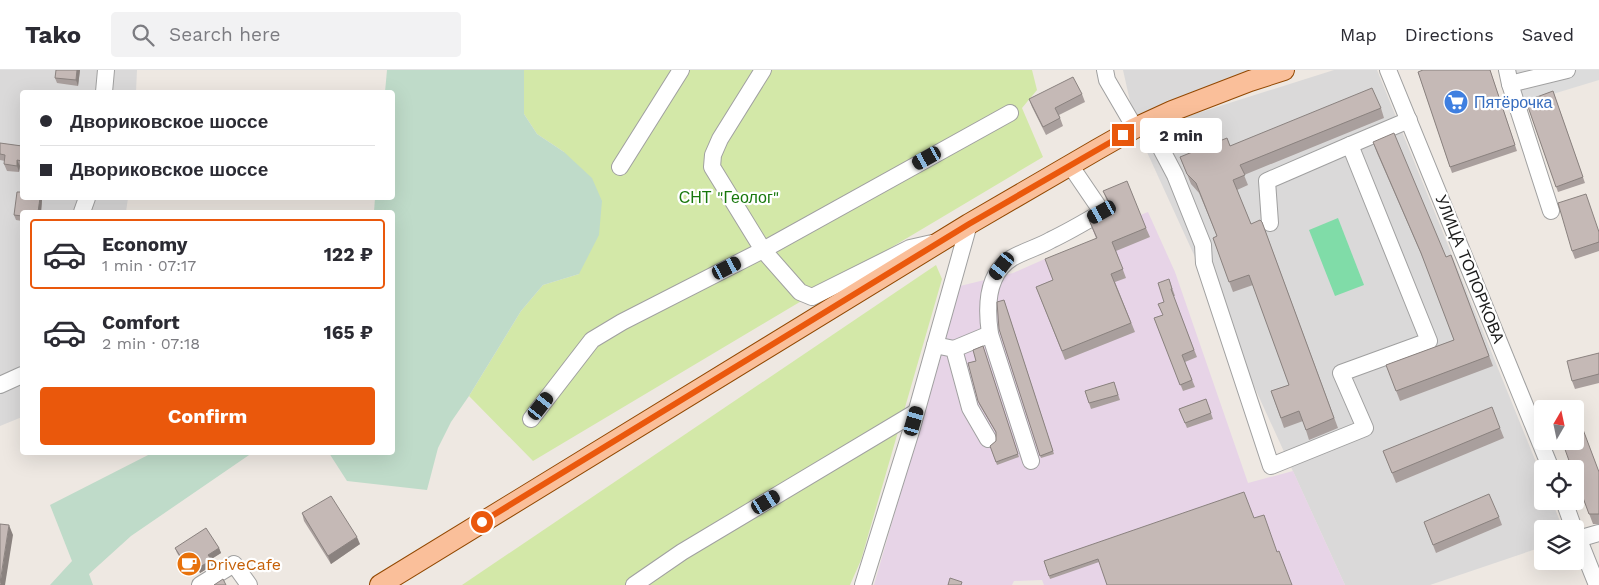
<!DOCTYPE html>
<html lang="en">
<head>
<meta charset="utf-8">
<style>
	:root { --surface:#fff; --page:#f2f2f3; --text:#2b2b33; --muted:#7c7c81; --line:#e1e1e2; --accent:#ea580c }
	body { margin:0; font-family:"Work Sans",sans-serif; background:var(--page); color:var(--text); height:100vh; display:flex; flex-direction:column; font-size:19px; white-space:nowrap }
	* { box-sizing:border-box; margin:0 }
	p { font-size:16px; color:var(--muted) }
	.icon { flex:none; width:28px; height:28px; fill:none; stroke:currentColor; stroke-width:2; stroke-linecap:round; stroke-linejoin:round }
	.map { position:relative; flex:1; overflow:hidden }
	.details { position:absolute; left:20px; top:140px; width:375px; height:245px; display:flex; flex-direction:column; background:var(--surface); border-radius:5px; box-shadow:0 5px 20px #0002 }
	.details>* { flex:none }
	.guide { position:absolute; left:20px; top:20px; width:375px; height:110px; border-radius:5px; box-shadow:0 5px 20px #0002; display:grid; align-content:center; height:110px; padding:0 20px; background:var(--surface) }
	.needle { width:32px; rotate:9deg }
	.buttons { position:absolute; left:1534px; top:330px; display:grid; gap:10px }
	.buttons a { display:grid; place-items:center; width:50px; height:50px; border-radius:5px; background:var(--surface); box-shadow:0 5px 20px #0002; font-size:25px }
	.end { position:absolute; width:22px; height:22px; margin:-11px; border:6px solid #ea580c; background:#fff; box-shadow:0 0 0 2px #fff }
	.from { border-radius:50% }
	.bubble { position:absolute; height:35px; border-radius:5px; background:var(--surface); box-shadow:0 5px 20px #0002; font-size:16px; font-weight:700; line-height:35px; text-align:center }
	.car { position:absolute; width:15px; height:30px; margin:-15px -8px; border-radius:6px; box-shadow:0 0 4px 1px #0007; background:linear-gradient(#222 24%,#8ab4d8 0 40%,#222 0 76%,#8ab4d8 0 86%,#222 0) }
	.guide b { display:flex; align-items:center; gap:18px; height:48px; font-size:19px }
	.guide b+b { border-top:1px solid var(--line) }
	.guide i { width:12px; height:12px; background:var(--text) }
	ul { padding:9px 0 0; list-style:none }
	li { display:flex; align-items:center; gap:15px; height:70px; margin:0 10px 8px; padding:0 10px; border:2px solid transparent; border-radius:5px }
	li div { flex:1 }
	li b { display:block; font-size:19px }
	li em { font-style:normal; font-weight:700 }
	li.active { border-color:var(--accent) }
	li>.icon { width:45px; height:45px; stroke-width:1.5 }
	.cta { display:flex; gap:10px; margin-top:auto; padding:10px 20px }
	.cta a { flex:1; height:58px; border-radius:5px; background:var(--accent); color:#fff; font-size:20px; font-weight:700; line-height:58px; text-align:center }
	header { display:flex; align-items:center; gap:30px; box-sizing:border-box; height:70px; padding:0 25px; background:var(--surface); border-bottom:1px solid var(--line) }
	header strong { font-size:24px }
	nav { display:flex; gap:28px; margin-inline-start:auto; font-size:18px }
	.search { width:350px; height:45px; background:var(--page); display:flex; align-items:center; gap:12px; box-sizing:border-box; padding:0 18px; border-radius:5px; color:var(--muted); font-size:19px }
	.map>svg:first-child { display:block }
	.residential { fill:#dad9d9 }
	.industrial { fill:#e7d4e7 }
	.grass { fill:#d3e8a8 }
	.wetland { fill:#bfdbc9 }
	.pitch { fill:#80dca8 }
	.parking { fill:#dcdcdc }
	.lines { fill:none; stroke-linecap:round; stroke-linejoin:round }
	.minor-casing { stroke:#a0a0a0; stroke-width:18 }
	.major-casing { stroke:#924802; stroke-width:22 }
	.minor { stroke:#fff; stroke-width:16 }
	.major { stroke:#fabf9a; stroke-width:20 }
	.wall { fill:#a99f9d }
	.shaded-wall { fill:#8a827f }
	.building { fill:#c5b9b6; stroke:#8a827f }
	.route { stroke:#ea580c; stroke-width:6 }
	.labels { text-anchor:middle; dominant-baseline:central; stroke-width:4.5; stroke-linejoin:round; paint-order:stroke }
	.shop-label { font-size:16px; fill:#366cbe; stroke:#fff; text-anchor:start }
	.park-label { font-size:16px; fill:#18780d; stroke:#fff }
	.street-label { font-size:16px; fill:#1c1c1c; stroke:#fff }
	.food-label { font-size:16px; fill:#c56008; stroke:#fff; text-anchor:start }
</style>
</head>
<body>
<header>
<strong>Tako</strong>
<div class="search"><svg class="icon" aria-label="search" viewBox="0 0 24 24"><circle cx="10" cy="10" r="6"/><path d="M15 15l6 6"/></svg>Search here</div>
<nav><a>Map</a><a>Directions</a><a>Saved</a></nav>
</header>
<div class="map">
<svg width="1599" height="515" viewBox="0 0 1599 515">
	<rect width="100%" height="100%" fill="#eee8e2"/>
	<g class="residential">
		<path d="M 0,0 L 137,0 L 136,22 L 22,22 L 22,128 L 128,128 L 126,142 L 22,142 L 22,347 L 0,356 Z"/>
		<path d="M 1123,0 L 1255,0 L 1134,49 Z"/>
		<path d="M 1334,0 L 1377,0 L 1542,407 L 1542,431 L 1552,431 L 1563,459 L 1542,459 L 1542,477 L 1430,515 L 1345,515 L 1141,69 L 1176,50 Z"/>
	</g>
	<path class="industrial" d="M 1148,142 L 1175,202 L 1248,413 L 1293,401 L 1345,515 L 1044,515 L 1042,510 L 1014,511 L 1012,515 L 874,515 L 960,216 L 1013,203 L 1047,188 L 1051,196 L 1100,176 L 1092,159 L 1102,154 L 1105,159 Z"/>
	<g class="grass">
		<path d="M 524,0 L 1032,0 L 1037,20 L 1022,38 L 1043,87 L 533,391 L 469,326 L 521,241 L 543,215 L 579,204 L 564,82 L 537,64 L 524,44 Z"/>
		<path d="M 936,195 L 942,209 L 861,490 L 850,515 L 462,515 Z"/>
	</g>
	<g class="wetland">
		<path d="M 387,0 L 524,0 L 524,44 L 537,64 L 564,82 L 592,108 L 602,131 L 599,165 L 579,204 L 543,215 L 521,241 L 469,326 L 451,352 L 438,378 L 427,420 L 347,411 L 329,383 L 392,382 L 392,142 L 374,142 L 375,128 L 392,128 L 392,22 L 385,22 Z"/>
		<path d="M 154,382 L 252,383 L 131,466 L 89,504 L 93,515 L 50,515 L 72,491 L 50,435 Z"/>
	</g>
	<path class="pitch" d="M 1338,148 L 1364,215 L 1335,226 L 1309,160 Z"/>
	<path class="parking" d="M 1512,0 L 1599,0 L 1599,10 L 1523,33 Z"/>
	<g class="lines">
		<defs>
			<g id="minor">
				<path d="M 763,0 L 720,69 L 713,85 L 712,97 L 763,180 L 800,222 L 812,227 L 910,178 L 932,173"/>
				<path d="M 1105,0 L 1107,10 L 1135,58"/>
				<path d="M 1388,0 L 1551,399"/>
				<path d="M 1507,0 L 1510,14 L 1567,0"/>
				<path d="M 1510,14 L 1551,141"/>
				<path d="M 104,22 L 106,0"/>
				<path d="M 1147,52 L 1175,105 L 1203,175 L 1204,193 L 1271,396 L 1365,358 L 1341,303 L 1429,271 L 1350,75 L 1267,111 L 1270,153"/>
				<path d="M 1350,75 L 1409,50"/>
				<path d="M 620,97 L 681,0"/>
				<path d="M 82,142 L 87,128"/>
				<path d="M 935,275 L 954,279 L 970,338 L 988,369"/>
				<path d="M 954,279 L 990,264"/>
				<path d="M 0,315 L 22,305"/>
				<path d="M 531,349 L 592,270 L 622,252 L 763,180 L 1010,43"/>
				<path d="M 1031,391 L 990,264 C 986,237 986,204 1012,188 C 1024,181 1039,177 1051,170 C 1068,162 1085,152 1102,142 L 1070,95"/>
				<path d="M 1564,431 L 1574,459"/>
				<path d="M 1575,460 L 1597,515"/>
				<path d="M 1578,469 L 1599,463"/>
				<path d="M 200,515 L 234,494 L 249,515"/>
				<path d="M 634,515 L 682,482 L 916,342"/>
				<path d="M 863,515 L 911,361 L 969,154"/>
			</g>
			<path id="major" d="M 380,515 L 969,154 L 1098,79 L 1135,58 L 1172,41 L 1250,11 L 1284,0"/>
		</defs>
		<use href="#minor" class="minor-casing"/>
		<use href="#major" class="major-casing"/>
		<use href="#minor" class="minor"/>
		<use href="#major" class="major"/>
	</g>
	<g class="wall">
		<path d="M 80,0 L 78,16 L 57,13 L 55,8 Z"/>
		<path d="M 1490,0 L 1517,81 L 1452,103 L 1418,2 Z"/>
		<path d="M 1553,21 L 1585,113 L 1558,122 L 1526,31 Z"/>
		<path d="M 1082,24 L 1085,32 L 1059,45 L 1063,56 L 1046,65 L 1032,37 L 1029,29 Z"/>
		<path d="M 1381,38 L 1384,48 L 1244,105 L 1248,115 L 1237,120 L 1251,154 L 1262,152 L 1338,358 L 1309,370 L 1303,351 L 1284,358 L 1271,321 L 1289,315 L 1253,215 L 1233,222 L 1213,168 L 1217,166 L 1199,123 L 1191,114 L 1180,87 L 1230,76 Z"/>
		<path d="M 1373,72 L 1446,187 L 1451,185 L 1493,296 L 1400,331 L 1386,295 L 1454,270 L 1425,193 L 1377,83 Z"/>
		<path d="M 0,73 L 22,76 L 22,97 L 20,96 L 19,102 L 7,101 L 4,94 L 5,91 L 0,90 Z"/>
		<path d="M 1103,121 L 1146,158 L 1150,167 L 1116,181 L 1126,208 L 1115,212 L 1135,262 L 1065,290 L 1036,217 L 1053,210 L 1096,168 L 1089,150 L 1108,140 L 1108,134 Z"/>
		<path d="M 40,128 L 41,128 L 42,130 L 41,142 L 22,142 L 22,151 L 16,150 L 14,145 Z"/>
		<path d="M 1599,161 L 1599,181 L 1575,189 L 1572,181 Z"/>
		<path d="M 1169,209 L 1175,226 L 1173,226 L 1197,287 L 1185,292 L 1195,317 L 1183,321 L 1154,248 L 1163,245 Z"/>
		<path d="M 1004,230 L 1054,384 L 1041,388 L 999,259 Z"/>
		<path d="M 983,276 L 1019,387 L 997,395 L 990,376 L 996,371 L 996,363 L 979,334 L 968,293 L 976,291 Z"/>
		<path d="M 1599,283 L 1599,313 L 1575,319 L 1572,311 Z"/>
		<path d="M 1114,312 L 1120,330 L 1091,339 L 1085,321 Z"/>
		<path d="M 1206,329 L 1213,349 L 1187,358 L 1179,339 Z"/>
		<path d="M 1500,358 L 1504,368 L 1396,413 L 1383,381 Z"/>
		<path d="M 1599,402 L 1599,454 L 1593,454 L 1575,406 Z"/>
		<path d="M 302,443 L 360,474 L 331,494 L 304,451 Z"/>
		<path d="M 1499,447 L 1502,455 L 1436,483 L 1424,452 Z"/>
		<path d="M 1254,448 L 1277,482 L 1099,492 L 1050,509 L 1044,491 Z"/>
		<path d="M 175,478 L 219,478 L 221,483 L 211,489 L 213,495 L 200,503 L 197,498 L 190,503 L 177,483 Z"/>
	</g>
	<g class="shaded-wall">
		<path d="M 77,0 L 80,0 L 78,16 L 76,10 Z"/>
		<path d="M 17,90 L 20,96 L 19,102 L 17,96 Z"/>
		<path d="M 40,128 L 41,128 L 42,130 L 41,142 L 38,142 Z"/>
		<path d="M 9,455 L 13,465 L 5,515 L 0,515 Z"/>
		<path d="M 357,467 L 360,474 L 331,494 L 328,486 Z"/>
		<path d="M 219,478 L 221,483 L 210,490 L 208,485 Z"/>
		<path d="M 212,490 L 213,495 L 200,503 L 198,498 Z"/>
		<path d="M 195,493 L 197,498 L 190,503 L 188,498 Z"/>
	</g>
	<g class="building">
		<path d="M 56,0 L 77,0 L 76,10 L 55,8 Z"/>
		<path d="M 1423,0 L 1490,0 L 1515,75 L 1450,97 L 1418,2 Z"/>
		<path d="M 1073,7 L 1082,24 L 1055,38 L 1060,48 L 1043,57 L 1029,29 Z"/>
		<path d="M 1372,18 L 1381,38 L 1240,95 L 1245,105 L 1233,110 L 1251,154 L 1260,150 L 1262,152 L 1334,348 L 1306,360 L 1299,341 L 1281,348 L 1271,321 L 1289,315 L 1249,205 L 1229,212 L 1213,168 L 1217,166 L 1196,113 L 1187,104 L 1180,87 L 1227,68 L 1230,76 Z"/>
		<path d="M 1553,21 L 1583,107 L 1556,117 L 1526,31 Z"/>
		<path d="M 1394,63 L 1446,187 L 1451,185 L 1489,286 L 1396,321 L 1386,295 L 1454,270 L 1421,183 L 1373,72 Z"/>
		<path d="M 0,73 L 22,76 L 22,91 L 17,90 L 17,96 L 4,94 L 5,85 L 0,84 Z"/>
		<path d="M 1127,111 L 1146,158 L 1112,172 L 1123,199 L 1111,204 L 1131,253 L 1062,281 L 1036,217 L 1053,210 L 1045,189 L 1097,168 L 1089,150 L 1108,140 L 1109,132 L 1103,121 Z"/>
		<path d="M 17,122 L 22,122 L 22,128 L 40,128 L 38,142 L 22,142 L 22,146 L 14,145 Z"/>
		<path d="M 1586,124 L 1599,162 L 1599,172 L 1572,181 L 1558,133 Z"/>
		<path d="M 1169,209 L 1172,219 L 1171,219 L 1194,280 L 1182,285 L 1192,310 L 1180,315 L 1154,248 L 1163,245 L 1158,234 L 1164,232 L 1158,213 Z"/>
		<path d="M 1004,230 L 1053,381 L 1040,386 L 999,259 L 997,232 Z"/>
		<path d="M 983,276 L 1018,384 L 996,392 L 990,376 L 996,371 L 996,362 L 978,331 L 968,293 L 976,291 L 973,280 Z"/>
		<path d="M 1599,283 L 1599,304 L 1572,311 L 1567,291 Z"/>
		<path d="M 1114,312 L 1118,325 L 1089,333 L 1085,321 Z"/>
		<path d="M 1206,329 L 1211,343 L 1185,353 L 1179,339 Z"/>
		<path d="M 1573,333 L 1599,402 L 1599,444 L 1589,444 L 1575,406 L 1575,399 L 1572,399 L 1562,371 L 1575,371 L 1575,339 L 1558,339 Z"/>
		<path d="M 1492,337 L 1500,358 L 1392,403 L 1383,381 Z"/>
		<path d="M 1244,422 L 1254,448 L 1264,445 L 1277,482 L 1279,481 L 1292,515 L 1107,515 L 1098,489 L 1049,506 L 1044,491 Z"/>
		<path d="M 1489,424 L 1499,447 L 1433,475 L 1424,452 Z"/>
		<path d="M 331,426 L 357,467 L 328,486 L 302,443 Z"/>
		<path d="M 0,454 L 9,455 L 0,513 Z"/>
		<path d="M 206,458 L 219,478 L 208,485 L 212,490 L 198,498 L 195,493 L 188,498 L 175,478 Z"/>
		<path d="M 950,508 L 962,512 L 961,515 L 948,515 Z"/>
		<path d="M 223,509 L 226,515 L 214,515 Z"/>
	</g>
	<g class="lines">
		<path class="route" d="M 482,452 L 969,154 L 1123,65"/>
	</g>
	<defs>
		<symbol id="supermarket-disc" viewBox="-11 -11 22 22"><circle r="9.5" fill="#3f7fe0" stroke="#fff"/><path d="M-6-5.5h2.5l.6 2H6L4.5 2H-2.5L-4.4-4H-6ZM-1.5 3.2a1.3 1.3 0 1 0 .1 0ZM3 3.2a1.3 1.3 0 1 0 .1 0Z" fill="#fff"/></symbol>
		<symbol id="cafe-disc" viewBox="-11 -11 22 22"><circle r="9.5" fill="#e8710a" stroke="#fff"/><path d="M-5.5-4.5H6V0H3Q3 3.5 0 3.5H-2.5Q-5.5 3.5-5.5 0ZM3-3.2v2h1.7v-2ZM-6 4.5H4V6H-6Z" fill="#fff"/></symbol>
	</defs>
	<g fill-rule="evenodd">
		<use href="#supermarket-disc" x="1442" y="18" width="28" height="28"/>
		<use href="#cafe-disc" x="175" y="480" width="28" height="28"/>
	</g>
	<g class="labels">
		<g class="shop-label">
			<text x="1474" y="32">Пятёрочка</text>
		</g>
		<g class="park-label">
			<text x="729" y="127">СНТ "Геолог"</text>
		</g>
		<g class="street-label">
			<text transform="translate(1470 199) rotate(68)">УЛИЦА ТОПОРКОВА</text>
		</g>
		<g class="food-label">
			<text x="206" y="494">DriveCafe</text>
		</g>
	</g>
</svg>
<div class="buttons">
<a><svg class="needle" viewBox="-14 -14 28 28"><path d="M0-13l5 13h-10z" fill="#e53935"/><path d="M0 13l5-13h-10z" fill="#7c7c81"/></svg></a>
<a><svg class="icon" aria-label="locate" viewBox="0 0 24 24"><circle cx="12" cy="12" r="6"/><path d="M12 2v4M12 18v4M2 12h4M18 12h4"/></svg></a>
<a><svg class="icon" aria-label="layers" viewBox="0 0 24 24"><path d="M12 4l9 5-9 5-9-5zM3 14l9 5 9-5"/></svg></a>
</div>
<i class="end from" style="left:482px;top:452px"></i>
<i class="end" style="left:1123px;top:65px"></i>
<div class="bubble" style="left:1140px;top:48px;width:82px">2 min</div>
<i class="car" style="left:927px;top:88px;rotate:241deg"></i>
<i class="car" style="left:1102px;top:142px;rotate:241deg"></i>
<i class="car" style="left:1002px;top:196px;rotate:217deg"></i>
<i class="car" style="left:727px;top:198px;rotate:63deg"></i>
<i class="car" style="left:541px;top:336px;rotate:38deg"></i>
<i class="car" style="left:914px;top:351px;rotate:16deg"></i>
<i class="car" style="left:766px;top:432px;rotate:59deg"></i>
<div class="guide">
<b><i class="from"></i>Двориковское шоссе</b>
<b><i></i>Двориковское шоссе</b>
</div>
<section class="details">
<ul>
<li class="active"><svg class="icon" aria-label="car" viewBox="0 0 24 24"><path d="M5 17H2v-5l4-1 3-4h7l3 4 3 1v5h-3M9 17h6M6 11h13"/><circle cx="7" cy="17" r="2"/><circle cx="17" cy="17" r="2"/></svg><div><b>Economy</b><p>1 min · 07:17</p></div><em>122 ₽</em></li>
<li><svg class="icon" aria-label="car" viewBox="0 0 24 24"><path d="M5 17H2v-5l4-1 3-4h7l3 4 3 1v5h-3M9 17h6M6 11h13"/><circle cx="7" cy="17" r="2"/><circle cx="17" cy="17" r="2"/></svg><div><b>Comfort</b><p>2 min · 07:18</p></div><em>165 ₽</em></li>
</ul>
<div class="cta"><a>Confirm</a></div>
</section>
</div>
</body>
</html>
